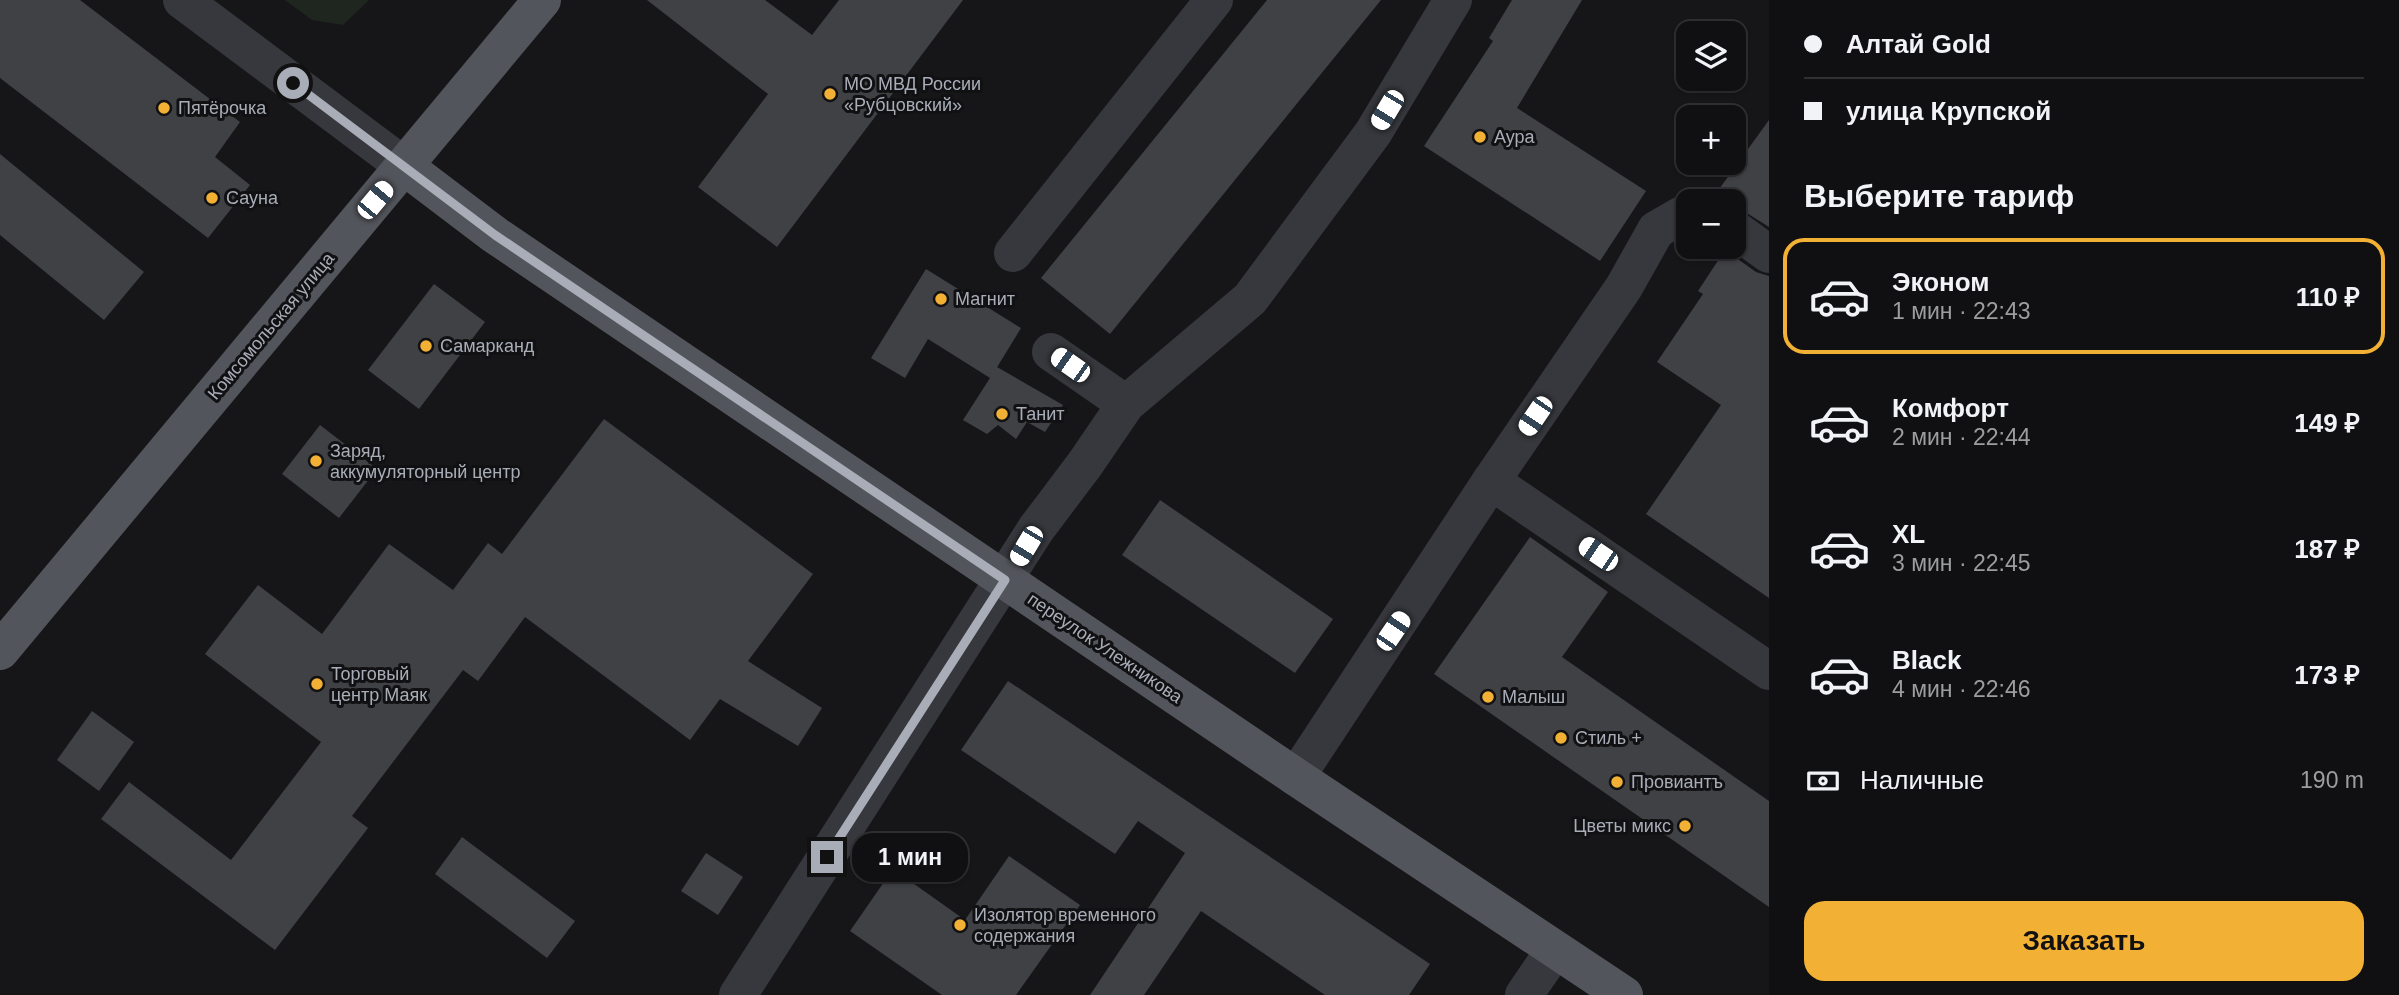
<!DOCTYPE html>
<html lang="ru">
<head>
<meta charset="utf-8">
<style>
	:root { --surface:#101012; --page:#1e1e20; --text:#f1f3f6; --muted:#9c9d9f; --line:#303032; --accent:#f2b134 }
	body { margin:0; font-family:Arial,sans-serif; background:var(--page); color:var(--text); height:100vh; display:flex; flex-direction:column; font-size:26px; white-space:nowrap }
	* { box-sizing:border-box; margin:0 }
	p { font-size:23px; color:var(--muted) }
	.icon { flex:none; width:38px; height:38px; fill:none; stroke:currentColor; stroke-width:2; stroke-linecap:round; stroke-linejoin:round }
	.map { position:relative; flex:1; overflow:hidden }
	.panel { display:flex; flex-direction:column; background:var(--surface); width:630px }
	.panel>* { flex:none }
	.top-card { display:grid; align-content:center; height:154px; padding:0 35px; background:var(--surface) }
	.tools { position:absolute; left:1676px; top:21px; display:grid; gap:14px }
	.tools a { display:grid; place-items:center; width:70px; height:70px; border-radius:14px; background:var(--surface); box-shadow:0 2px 5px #0004,0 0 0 2px var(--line); font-size:35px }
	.end { position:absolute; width:32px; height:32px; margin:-16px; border:9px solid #a8adb8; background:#111; box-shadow:0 0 0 4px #111 }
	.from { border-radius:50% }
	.bubble { position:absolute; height:49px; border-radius:21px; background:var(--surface); box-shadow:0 2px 5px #0004,0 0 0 2px var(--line); font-size:23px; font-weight:600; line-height:49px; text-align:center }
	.car { position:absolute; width:21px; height:42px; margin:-21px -10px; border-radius:9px; box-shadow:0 0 5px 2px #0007; background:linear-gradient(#fff 24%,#345 0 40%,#fff 0 76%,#345 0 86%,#fff 0) }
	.top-card b { display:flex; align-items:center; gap:24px; height:66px; font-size:26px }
	.top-card b+b { border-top:2px solid var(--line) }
	.top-card i { width:18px; height:18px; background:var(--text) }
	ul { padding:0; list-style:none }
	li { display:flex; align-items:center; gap:21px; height:116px; margin:0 14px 10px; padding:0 21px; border:4px solid transparent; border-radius:21px }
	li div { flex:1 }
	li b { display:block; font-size:26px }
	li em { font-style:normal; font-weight:600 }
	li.on { border-color:var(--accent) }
	li>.icon { width:63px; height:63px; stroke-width:1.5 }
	h2 { padding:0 35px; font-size:32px; line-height:84px }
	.pay { display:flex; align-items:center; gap:18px; height:77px; padding:0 35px; font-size:26px }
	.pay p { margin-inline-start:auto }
	.button { display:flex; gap:14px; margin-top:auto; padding:14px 35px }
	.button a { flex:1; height:80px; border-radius:21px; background:var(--accent); color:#111; font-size:28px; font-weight:600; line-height:80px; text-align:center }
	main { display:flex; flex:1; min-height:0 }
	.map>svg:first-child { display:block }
	.green { fill:#1e261f }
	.building { fill:#404145 }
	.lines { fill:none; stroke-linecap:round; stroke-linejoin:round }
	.minor { stroke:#37383d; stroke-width:38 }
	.major { stroke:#53555c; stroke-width:38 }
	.route { stroke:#a8adb8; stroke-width:9 }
	.poi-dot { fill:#f2b134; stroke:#111113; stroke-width:2.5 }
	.labels { text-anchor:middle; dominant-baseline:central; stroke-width:6; stroke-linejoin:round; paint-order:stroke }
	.poi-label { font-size:18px; fill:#a8adb8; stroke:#111113; text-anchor:start }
	.street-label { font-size:18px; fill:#a8adb8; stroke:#111113 }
</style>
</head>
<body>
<main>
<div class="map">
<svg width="1769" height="995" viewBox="0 0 1769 995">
	<rect width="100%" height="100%" fill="#161618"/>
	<path class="green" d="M 285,0 L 369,0 L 343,25 L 312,20 Z"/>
	<g class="building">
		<path d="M 0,0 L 80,0 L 240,122 L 215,157 L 250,185 L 208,238 L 0,78 Z"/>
		<path d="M 647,0 L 765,0 L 812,35 L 839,0 L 963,0 L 777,247 L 698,187 L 768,94 Z"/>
		<path d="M 1267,0 L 1381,0 L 1110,334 L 1041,278 Z"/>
		<path d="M 1512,0 L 1582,0 L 1517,108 L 1646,191 L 1600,261 L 1424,146 L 1493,41 L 1489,38 Z"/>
		<path d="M 1769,120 L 1769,227 L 1734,205 L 1734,201 L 1729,201 L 1717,192 Z"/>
		<path d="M 0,154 L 144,272 L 104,320 L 0,235 Z"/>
		<path d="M 1725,250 L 1756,272 L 1769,276 L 1769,598 L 1646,514 L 1721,405 L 1657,362 L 1703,294 L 1698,291 Z"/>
		<path d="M 926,269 L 1021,328 L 996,369 L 997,367 L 1063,405 L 1045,432 L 1027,422 L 1016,439 L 998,425 L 987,434 L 963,420 L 990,378 L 928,339 L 905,378 L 871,358 Z"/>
		<path d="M 434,284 L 485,322 L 419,409 L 368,370 Z"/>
		<path d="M 604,419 L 813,574 L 748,661 L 822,708 L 798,746 L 720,699 L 690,740 L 525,617 L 478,681 L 463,670 L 352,816 L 368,828 L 275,950 L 101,819 L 129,782 L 231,860 L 321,742 L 205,654 L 258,585 L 322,634 L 389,544 L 453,590 L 488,543 L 502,554 Z"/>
		<path d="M 320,425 L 377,469 L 339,518 L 282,474 Z"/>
		<path d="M 1160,500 L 1333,619 L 1295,673 L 1122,555 Z"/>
		<path d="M 1530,537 L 1608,592 L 1562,657 L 1769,801 L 1769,907 L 1434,674 Z"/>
		<path d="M 1008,681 L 1430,964 L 1409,995 L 1325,995 L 1201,911 L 1144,995 L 1090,995 L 1185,853 L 1138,821 L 1115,854 L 961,750 Z"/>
		<path d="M 92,711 L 134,742 L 99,791 L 57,760 Z"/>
		<path d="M 462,837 L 575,921 L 547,958 L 435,874 Z"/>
		<path d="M 706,853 L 743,877 L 718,915 L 681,891 Z"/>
		<path d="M 1009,856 L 1080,905 L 1016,995 L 942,995 L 850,931 L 893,869 L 965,920 Z"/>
	</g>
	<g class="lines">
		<g class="minor">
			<path d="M 182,0 L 404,166"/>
			<path d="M 1734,229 L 1769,254"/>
			<path d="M 1013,253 L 1214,0"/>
			<path d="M 1051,352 L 1126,404"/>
			<path d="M 1491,481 L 1624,287 L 1656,230 L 1682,215 L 1689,216"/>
			<path d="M 1296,777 L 1491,481 L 1769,671"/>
			<path d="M 738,995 L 1036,529 L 1085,464 L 1126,404 L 1250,299 L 1373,133 L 1453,0"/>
			<path d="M 1524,995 L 1554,951"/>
		</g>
		<g class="major">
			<path d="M 404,166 L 495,235 L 1296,777 L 1624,995"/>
			<path d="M 0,651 L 542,0"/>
		</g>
	</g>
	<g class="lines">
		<path class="route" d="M 293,83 L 495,235 L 1005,580 L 827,857"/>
	</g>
	<g class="poi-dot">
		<circle cx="830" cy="94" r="7"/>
		<circle cx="164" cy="108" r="7"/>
		<circle cx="1480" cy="137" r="7"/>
		<circle cx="212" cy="198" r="7"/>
		<circle cx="941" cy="299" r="7"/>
		<circle cx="426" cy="346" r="7"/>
		<circle cx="1002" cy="414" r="7"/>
		<circle cx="316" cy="461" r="7"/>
		<circle cx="317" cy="684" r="7"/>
		<circle cx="1488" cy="697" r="7"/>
		<circle cx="1561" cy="738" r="7"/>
		<circle cx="1617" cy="782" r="7"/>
		<circle cx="1685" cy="826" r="7"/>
		<circle cx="960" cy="925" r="7"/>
	</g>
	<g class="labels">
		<g class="poi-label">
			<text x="844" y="84">МО МВД России<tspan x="844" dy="21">«Рубцовский»</tspan></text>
			<text x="178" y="108">Пятёрочка</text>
			<text x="1494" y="137">Аура</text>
			<text x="226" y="198">Сауна</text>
			<text x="955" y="299">Магнит</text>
			<text x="440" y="346">Самарканд</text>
			<text x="1016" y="414">Танит</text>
			<text x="330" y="451">Заряд,<tspan x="330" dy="21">аккумуляторный центр</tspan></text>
			<text x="331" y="674">Торговый<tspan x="331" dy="21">центр Маяк</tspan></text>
			<text x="1502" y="697">Малыш</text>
			<text x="1575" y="738">Стиль +</text>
			<text x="1631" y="782">Провиантъ</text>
			<text x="1671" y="826" text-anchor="end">Цветы микс</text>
			<text x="974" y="915">Изолятор временного<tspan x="974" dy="21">содержания</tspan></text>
		</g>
		<g class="street-label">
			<text transform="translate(271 326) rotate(-50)">Комсомольская улица</text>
			<text transform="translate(1105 648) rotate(34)">переулок Улежникова</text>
		</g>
	</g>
</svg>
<div class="tools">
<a><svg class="icon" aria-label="layers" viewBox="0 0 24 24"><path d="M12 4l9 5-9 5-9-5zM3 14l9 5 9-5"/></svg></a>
<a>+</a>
<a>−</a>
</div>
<i class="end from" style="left:293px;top:83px"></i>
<i class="end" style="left:827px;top:857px"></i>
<div class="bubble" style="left:852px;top:833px;width:116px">1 мин</div>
<i class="car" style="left:1387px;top:110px;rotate:211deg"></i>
<i class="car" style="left:375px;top:200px;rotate:40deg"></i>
<i class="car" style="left:1070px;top:365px;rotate:305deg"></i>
<i class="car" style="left:1535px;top:416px;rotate:214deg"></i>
<i class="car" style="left:1026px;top:546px;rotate:211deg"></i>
<i class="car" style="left:1598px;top:554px;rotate:304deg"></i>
<i class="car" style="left:1393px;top:631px;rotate:34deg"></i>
</div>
<section class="panel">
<div class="top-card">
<b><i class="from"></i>Алтай Gold</b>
<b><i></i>улица Крупской</b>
</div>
<h2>Выберите тариф</h2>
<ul>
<li class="on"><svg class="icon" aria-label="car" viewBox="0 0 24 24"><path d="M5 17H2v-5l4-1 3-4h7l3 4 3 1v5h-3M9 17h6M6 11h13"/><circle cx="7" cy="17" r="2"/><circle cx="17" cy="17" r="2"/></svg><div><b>Эконом</b><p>1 мин · 22:43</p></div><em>110 ₽</em></li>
<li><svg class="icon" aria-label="car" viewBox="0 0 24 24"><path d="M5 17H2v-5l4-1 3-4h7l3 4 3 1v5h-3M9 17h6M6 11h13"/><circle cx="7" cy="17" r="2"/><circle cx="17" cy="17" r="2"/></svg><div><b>Комфорт</b><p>2 мин · 22:44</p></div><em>149 ₽</em></li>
<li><svg class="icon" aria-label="car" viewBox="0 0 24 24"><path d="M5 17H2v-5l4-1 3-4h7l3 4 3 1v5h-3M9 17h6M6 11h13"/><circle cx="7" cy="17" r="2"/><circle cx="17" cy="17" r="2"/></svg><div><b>XL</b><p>3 мин · 22:45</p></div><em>187 ₽</em></li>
<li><svg class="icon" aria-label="car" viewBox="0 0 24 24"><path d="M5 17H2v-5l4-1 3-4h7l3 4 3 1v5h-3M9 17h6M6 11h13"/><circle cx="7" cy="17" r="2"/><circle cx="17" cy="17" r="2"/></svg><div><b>Black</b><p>4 мин · 22:46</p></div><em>173 ₽</em></li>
</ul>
<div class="pay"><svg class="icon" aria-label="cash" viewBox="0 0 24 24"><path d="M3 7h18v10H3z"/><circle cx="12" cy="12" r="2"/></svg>Наличные<p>190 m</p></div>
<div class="button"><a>Заказать</a></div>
</section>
</main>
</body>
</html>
